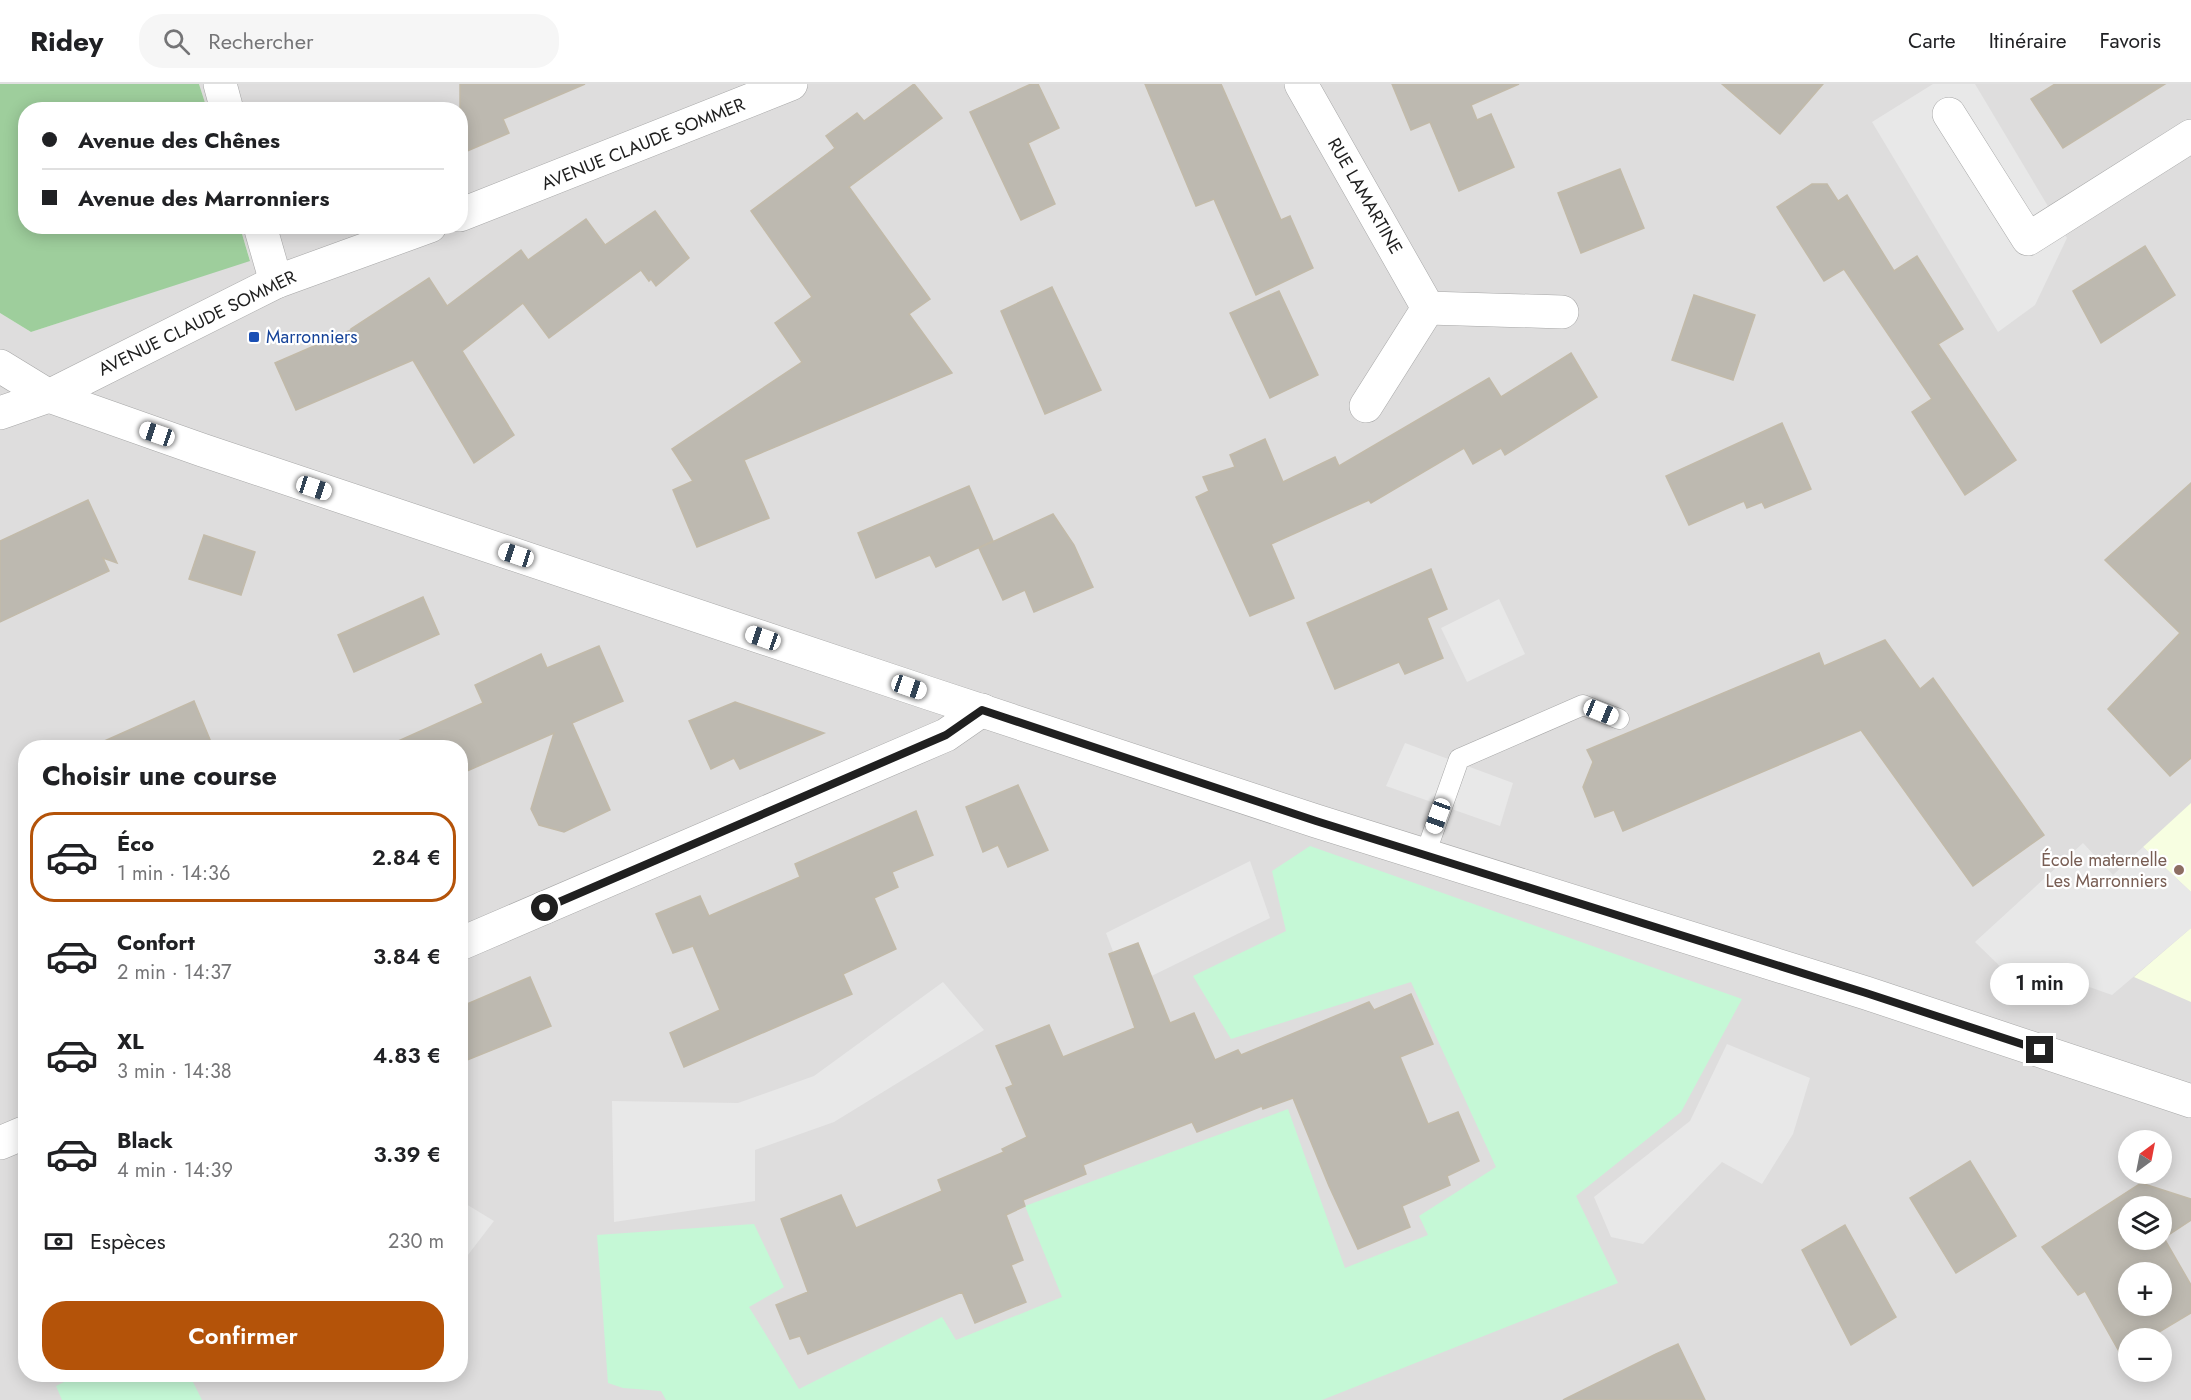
<!DOCTYPE html>
<html lang="fr">
<head>
<meta charset="utf-8">
<style>
	:root { --surface:#fff; --page:#f6f6f6; --text:#202124; --muted:#757577; --line:#e0e0e0; --accent:#b45309 }
	body { margin:0; font-family:Jost,sans-serif; background:var(--page); color:var(--text); height:100vh; display:flex; flex-direction:column; font-size:22px; white-space:nowrap }
	* { box-sizing:border-box; margin:0 }
	p { font-size:20px; color:var(--muted) }
	.icon { flex:none; width:33px; height:33px; fill:none; stroke:currentColor; stroke-width:2; stroke-linecap:round; stroke-linejoin:round }
	.map { position:relative; flex:1; overflow:hidden }
	.drawer { position:absolute; left:18px; top:656px; width:450px; height:642px; display:flex; flex-direction:column; background:var(--surface); border-radius:24px; box-shadow:0 3px 15px #0003 }
	.drawer>* { flex:none }
	.hud { position:absolute; left:18px; top:18px; width:450px; height:132px; border-radius:24px; box-shadow:0 3px 15px #0003; display:grid; align-content:center; height:132px; padding:0 24px; background:var(--surface) }
	.needle { width:39px; rotate:32deg }
	.controls { position:absolute; left:2118px; top:1046px; display:grid; gap:12px }
	.controls a { display:grid; place-items:center; width:54px; height:54px; border-radius:50%; background:var(--surface); box-shadow:0 3px 15px #0003; font-size:30px }
	.end { position:absolute; width:27px; height:27px; margin:-14px; border:8px solid #202020; background:#fff; box-shadow:0 0 0 3px #fff }
	.from { border-radius:50% }
	.bubble { position:absolute; height:42px; border-radius:21px; background:var(--surface); box-shadow:0 3px 15px #0003; font-size:20px; font-weight:600; line-height:42px; text-align:center }
	.car { position:absolute; width:18px; height:36px; margin:-18px -9px; border-radius:8px; box-shadow:0 0 4px 2px #0007; background:linear-gradient(#fff 24%,#345 0 40%,#fff 0 76%,#345 0 86%,#fff 0) }
	.hud b { display:flex; align-items:center; gap:21px; height:57px; font-size:22px }
	.hud b+b { border-top:2px solid var(--line) }
	.hud i { width:15px; height:15px; background:var(--text) }
	ul { padding:0; list-style:none }
	li { display:flex; align-items:center; gap:18px; height:90px; margin:0 12px 9px; padding:0 12px; border:3px solid transparent; border-radius:24px }
	li div { flex:1 }
	li b { display:block; font-size:22px }
	li em { font-style:normal; font-weight:600 }
	li.on { border-color:var(--accent) }
	li>.icon { width:54px; height:54px; stroke-width:1.5 }
	h2 { padding:0 24px; font-size:27px; line-height:72px }
	.pay { display:flex; align-items:center; gap:15px; height:66px; padding:0 24px; font-size:22px }
	.pay p { margin-inline-start:auto }
	.action { display:flex; gap:12px; margin-top:auto; padding:12px 24px }
	.action a { flex:1; height:69px; border-radius:24px; background:var(--accent); color:#fff; font-size:24px; font-weight:600; line-height:69px; text-align:center }
	header { display:flex; align-items:center; gap:36px; box-sizing:border-box; height:84px; padding:0 30px; background:var(--surface); border-bottom:2px solid var(--line) }
	header strong { font-size:28px }
	nav { display:flex; gap:33px; margin-inline-start:auto; font-size:21px }
	.search { width:420px; height:54px; background:var(--page); display:flex; align-items:center; gap:15px; box-sizing:border-box; padding:0 21px; border-radius:24px; color:var(--muted); font-size:22px }
	.map>svg:first-child { display:block }
	.residential { fill:#dedddd; fill-rule:evenodd }
	.education { fill:#f7fee1 }
	.forest { fill:#9ece9c }
	.park { fill:#c5f8d6 }
	.parking { fill:#e8e8e8 }
	.building { fill:#bdb9b0; stroke:#c2baa9; stroke-width:1.5; fill-rule:evenodd }
	.lines { fill:none; stroke-linecap:round; stroke-linejoin:round }
	.service-casing { stroke:#a7a7a7; stroke-width:21 }
	.minor-casing { stroke:#a7a7a7; stroke-width:34 }
	.service { stroke:#fff; stroke-width:20 }
	.minor { stroke:#fff; stroke-width:33 }
	.route { stroke:#202020; stroke-width:8 }
	.transit-dot { fill:#1a4fb4; stroke:#fff; stroke-width:2 }
	.education-dot { fill:#8d6e63; stroke:#fff; stroke-width:2 }
	.labels { text-anchor:middle; dominant-baseline:central; stroke-width:4.5; stroke-linejoin:round; paint-order:stroke }
	.street-label { font-size:18px; fill:#202020; stroke:#fff }
	.transit-label { font-size:18px; fill:#164399; stroke:#fff; text-anchor:start }
	.education-label { font-size:18px; fill:#785e54; stroke:#fff; text-anchor:end }
</style>
</head>
<body>
<header>
<strong>Ridey</strong>
<div class="search"><svg class="icon" aria-label="search" viewBox="0 0 24 24"><circle cx="10" cy="10" r="6"/><path d="M15 15l6 6"/></svg>Rechercher</div>
<nav><a>Carte</a><a>Itinéraire</a><a>Favoris</a></nav>
</header>
<div class="map">
<svg width="2191" height="1316" viewBox="0 0 2191 1316">
	<rect width="100%" height="100%" fill="#f0efe6"/>
	<path class="residential" d="M 199,0 L 2191,0 L 2191,1316 L 0,1316 L 0,229 L 31,248 L 250,176 L 240,143 L 460,142 L 460,26 L 207,25 ZM 26,663 L 460,663 L 460,1290 L 26,1290 ZM 2128,1056 L 2162,1056 L 2162,1089 L 2128,1089 ZM 2128,1122 L 2162,1122 L 2162,1155 L 2128,1155 ZM 2128,1188 L 2162,1188 L 2162,1221 L 2128,1221 ZM 2128,1254 L 2162,1254 L 2162,1287 L 2128,1287 Z"/>
	<g class="education">
		<path d="M 2191,719 L 2191,808 L 2143,763 Z"/>
		<path d="M 2191,844 L 2191,918 L 2134,893 Z"/>
	</g>
	<path class="forest" d="M 0,0 L 199,0 L 207,25 L 26,26 L 26,142 L 240,143 L 250,177 L 31,248 L 0,229 Z"/>
	<g class="park">
		<path d="M 1310,762 L 1742,915 L 1681,1028 L 1576,1112 L 1618,1199 L 1322,1316 L 666,1316 L 661,1307 L 623,1304 L 608,1299 L 597,1151 L 754,1140 L 784,1203 L 749,1223 L 799,1305 L 942,1233 L 956,1256 L 1062,1213 L 1025,1122 L 1288,1025 L 1345,1184 L 1428,1151 L 1419,1132 L 1496,1083 L 1411,898 L 1231,955 L 1193,892 L 1286,847 L 1272,787 Z"/>
		<path d="M 80,1290 L 189,1290 L 202,1316 L 62,1316 L 56,1302 Z"/>
	</g>
	<g class="parking">
		<path d="M 1933,0 L 1975,0 L 2067,154 L 2035,221 L 1998,248 L 1872,38 Z"/>
		<path d="M 1499,515 L 1525,570 L 1467,598 L 1441,544 Z"/>
		<path d="M 1405,659 L 1513,699 L 1500,742 L 1386,702 Z"/>
		<path d="M 2083,759 L 2113,791 L 2143,763 L 2191,808 L 2191,844 L 2112,911 L 2061,893 L 2048,919 L 2008,890 L 1975,858 Z"/>
		<path d="M 1250,777 L 1270,834 L 1127,904 L 1106,849 Z"/>
		<path d="M 943,898 L 984,946 L 834,1038 L 755,1066 L 755,1117 L 614,1138 L 612,1017 L 738,1019 L 814,992 Z"/>
		<path d="M 1727,960 L 1810,994 L 1793,1050 L 1762,1100 L 1722,1078 L 1643,1160 L 1611,1153 L 1594,1113 L 1690,1037 Z"/>
		<path d="M 461,1117 L 494,1137 L 461,1180 Z"/>
	</g>
	<g class="building">
		<path d="M 460,0 L 585,0 L 503,35 L 509,49 L 460,70 Z"/>
		<path d="M 914,0 L 942,34 L 849,103 L 930,215 L 909,230 L 952,289 L 744,376 L 769,434 L 697,463 L 673,406 L 693,397 L 672,365 L 802,278 L 775,239 L 812,213 L 751,127 L 835,64 L 826,52 L 857,29 L 864,37 Z"/>
		<path d="M 1031,0 L 1038,0 L 1059,44 L 1028,59 L 1055,120 L 1021,136 L 970,28 Z"/>
		<path d="M 1145,0 L 1221,0 L 1281,136 L 1290,132 L 1313,184 L 1256,211 L 1214,115 L 1196,122 Z"/>
		<path d="M 1392,0 L 1519,0 L 1471,21 L 1477,36 L 1491,30 L 1514,83 L 1459,107 L 1430,38 L 1411,46 Z"/>
		<path d="M 1722,0 L 1823,0 L 1780,50 Z"/>
		<path d="M 2055,0 L 2165,0 L 2063,64 L 2031,15 Z"/>
		<path d="M 1620,85 L 1644,144 L 1581,169 L 1558,109 Z"/>
		<path d="M 1812,100 L 1827,100 L 1838,117 L 1847,111 L 1894,187 L 1917,172 L 1963,245 L 1938,260 L 2016,376 L 1965,411 L 1912,328 L 1932,315 L 1844,185 L 1824,197 L 1777,123 Z"/>
		<path d="M 655,127 L 689,174 L 656,202 L 651,195 L 649,197 L 641,186 L 549,254 L 523,219 L 462,267 L 514,351 L 474,379 L 413,276 L 296,326 L 275,279 L 351,246 L 351,245 L 429,194 L 447,222 L 521,166 L 528,176 L 586,135 L 605,161 Z"/>
		<path d="M 2145,162 L 2175,211 L 2101,259 L 2073,207 Z"/>
		<path d="M 1052,203 L 1101,306 L 1045,330 L 1001,227 Z"/>
		<path d="M 1279,207 L 1318,291 L 1270,314 L 1230,229 Z"/>
		<path d="M 1694,211 L 1755,231 L 1733,296 L 1672,276 Z"/>
		<path d="M 1571,269 L 1597,313 L 1505,371 L 1501,364 L 1473,380 L 1464,364 L 1371,419 L 1369,416 L 1271,460 L 1294,514 L 1250,532 L 1196,413 L 1209,407 L 1203,393 L 1235,383 L 1230,371 L 1265,355 L 1283,398 L 1335,373 L 1339,382 L 1489,294 L 1501,313 Z"/>
		<path d="M 1782,339 L 1811,405 L 1765,424 L 1762,418 L 1747,424 L 1744,417 L 1689,441 L 1666,392 Z"/>
		<path d="M 2191,399 L 2191,674 L 2170,692 L 2108,625 L 2180,549 L 2105,476 Z"/>
		<path d="M 969,402 L 993,457 L 936,483 L 930,471 L 876,494 L 858,449 Z"/>
		<path d="M 88,416 L 117,479 L 103,474 L 109,487 L 0,538 L 0,457 Z"/>
		<path d="M 1053,430 L 1074,461 L 1093,503 L 1034,528 L 1025,506 L 1003,516 L 979,464 Z"/>
		<path d="M 204,451 L 255,468 L 241,511 L 189,495 Z"/>
		<path d="M 1431,485 L 1447,525 L 1427,534 L 1443,574 L 1405,590 L 1399,578 L 1335,605 L 1307,539 Z"/>
		<path d="M 423,513 L 439,550 L 354,588 L 338,551 Z"/>
		<path d="M 1885,556 L 1920,605 L 1933,594 L 2044,751 L 1973,802 L 1861,646 L 1623,747 L 1614,726 L 1595,733 L 1583,703 L 1593,678 L 1587,666 L 1819,569 L 1824,582 Z"/>
		<path d="M 599,562 L 623,617 L 572,639 L 610,726 L 564,748 L 539,741 L 531,725 L 554,649 L 460,690 L 460,663 L 385,663 L 483,619 L 475,601 L 541,570 L 547,584 Z"/>
		<path d="M 194,617 L 213,663 L 91,663 Z"/>
		<path d="M 735,618 L 824,649 L 740,685 L 734,674 L 711,685 L 689,637 Z"/>
		<path d="M 1018,701 L 1048,766 L 1008,783 L 998,761 L 983,768 L 966,723 Z"/>
		<path d="M 916,727 L 933,771 L 892,788 L 898,803 L 874,814 L 896,865 L 843,890 L 852,910 L 684,983 L 670,949 L 720,926 L 693,862 L 673,869 L 656,830 L 700,812 L 709,832 L 800,793 L 795,780 Z"/>
		<path d="M 1138,859 L 1170,939 L 1194,929 L 1215,976 L 1238,966 L 1241,971 L 1369,918 L 1374,926 L 1411,910 L 1433,960 L 1400,973 L 1428,1040 L 1458,1028 L 1479,1077 L 1447,1092 L 1450,1101 L 1402,1122 L 1410,1143 L 1358,1165 L 1329,1102 L 1293,1014 L 1263,1025 L 1262,1022 L 1197,1048 L 1192,1038 L 1083,1081 L 1086,1090 L 1023,1116 L 1025,1122 L 1006,1131 L 1023,1176 L 1011,1181 L 1026,1218 L 975,1239 L 962,1208 L 808,1270 L 800,1252 L 790,1255 L 776,1221 L 808,1208 L 781,1135 L 841,1111 L 856,1144 L 942,1107 L 938,1096 L 1004,1068 L 1002,1065 L 1027,1053 L 1006,1004 L 1013,1001 L 996,962 L 1049,941 L 1063,973 L 1135,944 L 1109,870 Z"/>
		<path d="M 530,893 L 551,942 L 460,979 L 460,923 Z"/>
		<path d="M 1970,1077 L 2016,1152 L 1956,1189 L 1910,1114 Z"/>
		<path d="M 2141,1099 L 2191,1115 L 2191,1136 L 2164,1154 L 2191,1201 L 2191,1229 L 2149,1254 L 2128,1254 L 2128,1266 L 2121,1271 L 2085,1207 L 2078,1211 L 2042,1163 ZM 2128,1122 L 2162,1122 L 2162,1155 L 2128,1155 ZM 2128,1188 L 2162,1188 L 2162,1221 L 2128,1221 Z"/>
		<path d="M 1845,1141 L 1896,1233 L 1851,1261 L 1802,1166 Z"/>
		<path d="M 1678,1260 L 1705,1316 L 1563,1316 L 1656,1270 Z"/>
	</g>
	<g class="lines">
		<defs>
			<path id="service" d="M 1425,771 L 1459,675 L 1583,621 L 1619,635"/>
			<g id="minor">
				<path d="M 220,0 L 227,26"/>
				<path d="M 1301,0 L 1428,224 L 1562,228"/>
				<path d="M 1949,30 L 2028,155 L 2191,52"/>
				<path d="M 460,131 L 791,0"/>
				<path d="M 260,142 L 276,198"/>
				<path d="M 0,282 L 49,312 L 202,366 L 928,609 L 1316,737 L 1866,909 L 2191,1017"/>
				<path d="M 1366,322 L 1428,224"/>
				<path d="M 0,329 L 49,312 L 276,198 L 430,142"/>
				<path d="M 460,860 L 946,651 L 982,626"/>
				<path d="M 0,1059 L 26,1048"/>
			</g>
		</defs>
		<use href="#service" class="service-casing"/>
		<use href="#minor" class="minor-casing"/>
		<use href="#service" class="service"/>
		<use href="#minor" class="minor"/>
	</g>
	<g class="lines">
		<path class="route" d="M 545,824 L 946,651 L 982,626 L 1316,737 L 1866,909 L 2040,966"/>
	</g>
	<rect class="transit-dot" x="248" y="247" width="12" height="12" rx="3"/>
	<circle class="education-dot" cx="2179" cy="786" r="6"/>
	<g class="labels">
		<g class="street-label">
			<text transform="translate(643 60) rotate(-22)">AVENUE CLAUDE SOMMER</text>
			<text transform="translate(1365 112) rotate(60)">RUE LAMARTINE</text>
			<text transform="translate(197 239) rotate(-26)">AVENUE CLAUDE SOMMER</text>
		</g>
		<g class="transit-label">
			<text x="266" y="253">Marronniers</text>
		</g>
		<g class="education-label">
			<text x="2167" y="776">École maternelle<tspan x="2167" dy="21">Les Marronniers</tspan></text>
		</g>
	</g>
</svg>
<div class="controls">
<a><svg class="needle" viewBox="-14 -14 28 28"><path d="M0-13l5 13h-10z" fill="#e53935"/><path d="M0 13l5-13h-10z" fill="#757577"/></svg></a>
<a><svg class="icon" aria-label="layers" viewBox="0 0 24 24"><path d="M12 4l9 5-9 5-9-5zM3 14l9 5 9-5"/></svg></a>
<a>+</a>
<a>−</a>
</div>
<i class="end from" style="left:545px;top:824px"></i>
<i class="end" style="left:2040px;top:966px"></i>
<div class="bubble" style="left:1990px;top:879px;width:99px">1 min</div>
<i class="car" style="left:157px;top:350px;rotate:289deg"></i>
<i class="car" style="left:314px;top:404px;rotate:108deg"></i>
<i class="car" style="left:516px;top:471px;rotate:288deg"></i>
<i class="car" style="left:763px;top:554px;rotate:289deg"></i>
<i class="car" style="left:909px;top:603px;rotate:109deg"></i>
<i class="car" style="left:1601px;top:628px;rotate:112deg"></i>
<i class="car" style="left:1438px;top:732px;rotate:200deg"></i>
<div class="hud">
<b><i class="from"></i>Avenue des Chênes</b>
<b><i></i>Avenue des Marronniers</b>
</div>
<section class="drawer">
<h2>Choisir une course</h2>
<ul>
<li class="on"><svg class="icon" aria-label="car" viewBox="0 0 24 24"><path d="M5 17H2v-5l4-1 3-4h7l3 4 3 1v5h-3M9 17h6M6 11h13"/><circle cx="7" cy="17" r="2"/><circle cx="17" cy="17" r="2"/></svg><div><b>Éco</b><p>1 min · 14:36</p></div><em>2.84 €</em></li>
<li><svg class="icon" aria-label="car" viewBox="0 0 24 24"><path d="M5 17H2v-5l4-1 3-4h7l3 4 3 1v5h-3M9 17h6M6 11h13"/><circle cx="7" cy="17" r="2"/><circle cx="17" cy="17" r="2"/></svg><div><b>Confort</b><p>2 min · 14:37</p></div><em>3.84 €</em></li>
<li><svg class="icon" aria-label="car" viewBox="0 0 24 24"><path d="M5 17H2v-5l4-1 3-4h7l3 4 3 1v5h-3M9 17h6M6 11h13"/><circle cx="7" cy="17" r="2"/><circle cx="17" cy="17" r="2"/></svg><div><b>XL</b><p>3 min · 14:38</p></div><em>4.83 €</em></li>
<li><svg class="icon" aria-label="car" viewBox="0 0 24 24"><path d="M5 17H2v-5l4-1 3-4h7l3 4 3 1v5h-3M9 17h6M6 11h13"/><circle cx="7" cy="17" r="2"/><circle cx="17" cy="17" r="2"/></svg><div><b>Black</b><p>4 min · 14:39</p></div><em>3.39 €</em></li>
</ul>
<div class="pay"><svg class="icon" aria-label="cash" viewBox="0 0 24 24"><path d="M3 7h18v10H3z"/><circle cx="12" cy="12" r="2"/></svg>Espèces<p>230 m</p></div>
<div class="action"><a>Confirmer</a></div>
</section>
</div>
</body>
</html>
